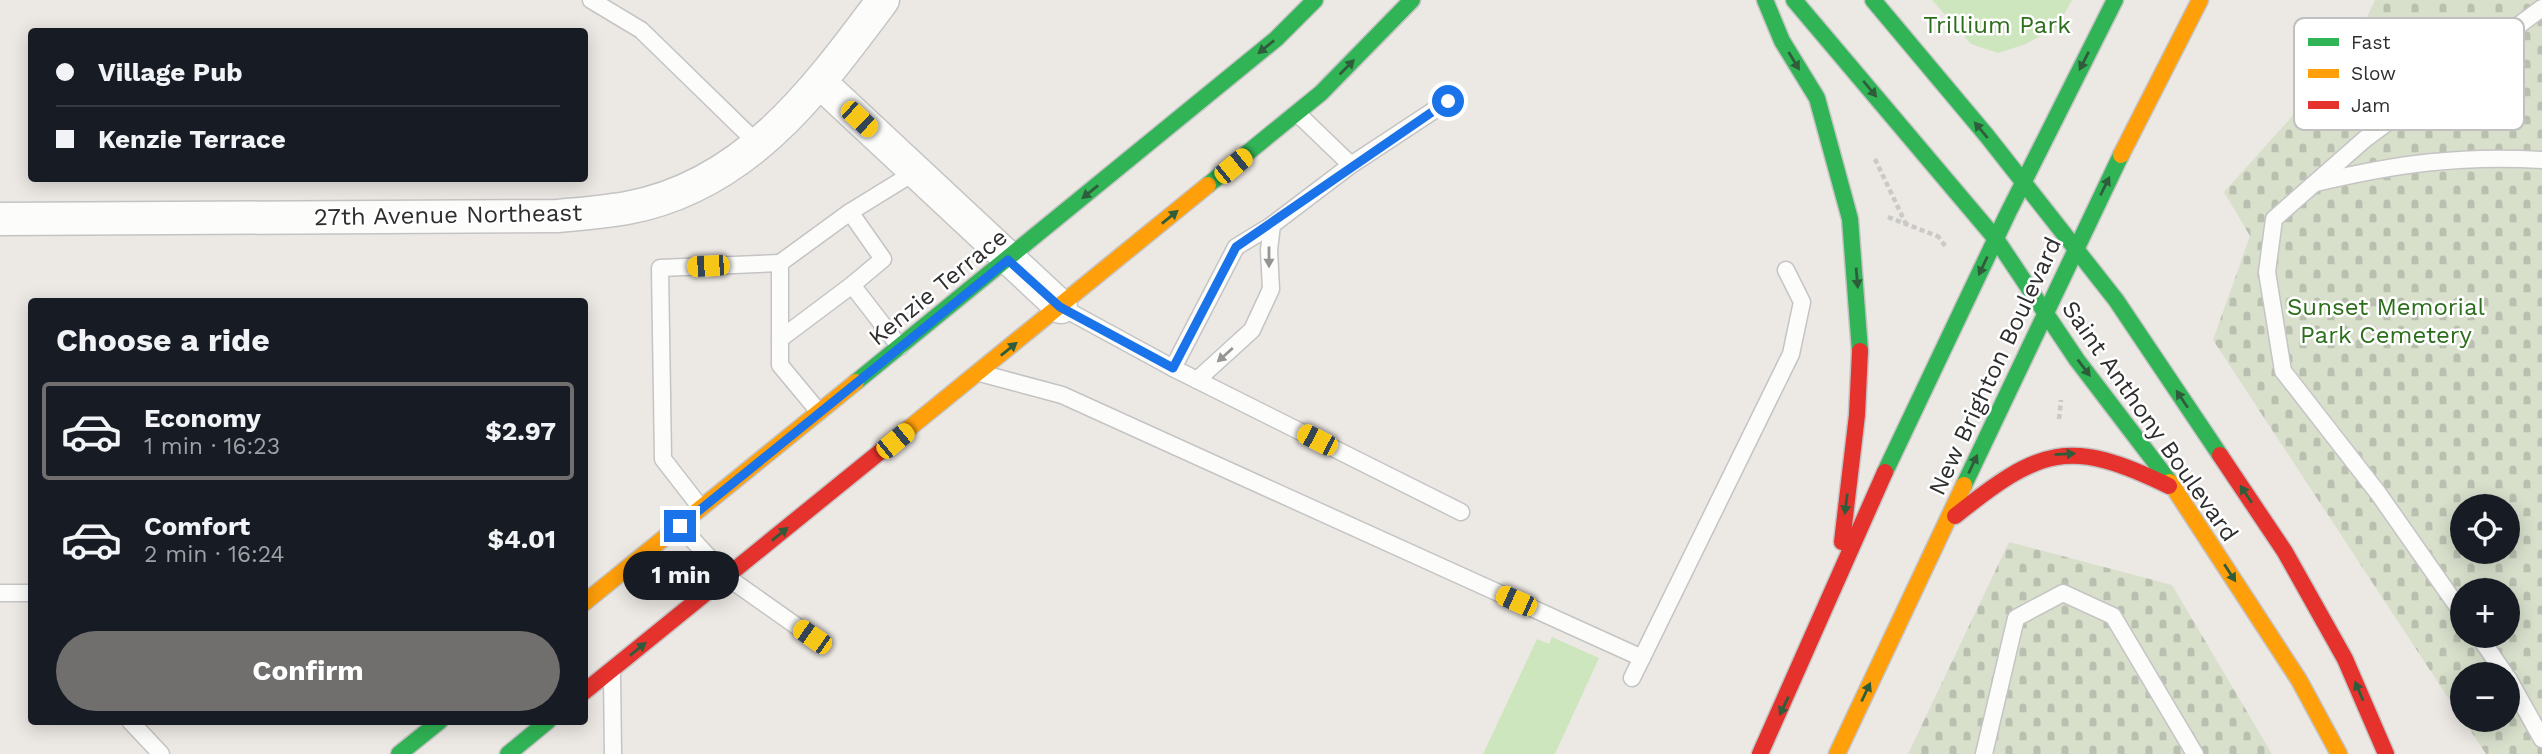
<!DOCTYPE html>
<html lang="en">
<head>
<meta charset="utf-8">
<style>
	:root { --surface:#171b24; --page:#242831; --text:#f1f3f6; --muted:#9ea1a6; --line:#363941; --accent:#706f6e }
	body { margin:0; font-family:"Work Sans",sans-serif; background:var(--page); color:var(--text); height:100vh; display:flex; flex-direction:column; font-size:26px; white-space:nowrap }
	* { box-sizing:border-box; margin:0 }
	p { font-size:23px; color:var(--muted) }
	.icon { flex:none; width:38px; height:38px; fill:none; stroke:currentColor; stroke-width:2; stroke-linecap:round; stroke-linejoin:round }
	.map { position:relative; flex:1; overflow:hidden }
	.details { position:absolute; left:28px; top:298px; width:560px; height:427px; display:flex; flex-direction:column; background:var(--surface); border-radius:7px; box-shadow:0 4px 18px #0003 }
	.details>* { flex:none }
	.banner { position:absolute; left:28px; top:28px; width:560px; height:154px; border-radius:7px; box-shadow:0 4px 18px #0003; display:grid; align-content:center; height:154px; padding:0 28px; background:var(--surface) }
	.controls { position:absolute; left:2450px; top:494px; display:grid; gap:14px }
	.controls a { display:grid; place-items:center; width:70px; height:70px; border-radius:50%; background:var(--surface); box-shadow:0 4px 18px #0003; font-size:35px }
	.end { position:absolute; width:32px; height:32px; margin:-16px; border:9px solid #1a73e8; background:#fff; box-shadow:0 0 0 4px #fff }
	.from { border-radius:50% }
	.bubble { position:absolute; height:49px; border-radius:24px; background:var(--surface); box-shadow:0 4px 18px #0003; font-size:23px; font-weight:700; line-height:49px; text-align:center }
	.car { position:absolute; width:21px; height:42px; margin:-21px -10px; border-radius:9px; box-shadow:0 0 5px 2px #0007; background:linear-gradient(#f5c518 24%,#345 0 40%,#f5c518 0 76%,#345 0 86%,#f5c518 0) }
	.banner b { display:flex; align-items:center; gap:24px; height:66px; font-size:26px }
	.banner b+b { border-top:2px solid var(--line) }
	.banner i { width:18px; height:18px; background:var(--text) }
	ul { padding:0; list-style:none }
	li { display:flex; align-items:center; gap:21px; height:98px; margin:0 14px 10px; padding:0 14px; border:4px solid transparent; border-radius:7px }
	li div { flex:1 }
	li b { display:block; font-size:26px }
	li em { font-style:normal; font-weight:700 }
	li.active { border-color:var(--accent) }
	li>.icon { width:63px; height:63px; stroke-width:1.5 }
	h2 { padding:0 28px; font-size:32px; line-height:84px }
	.button { display:flex; gap:14px; margin-top:auto; padding:14px 28px }
	.button a { flex:1; height:80px; border-radius:42px; background:var(--accent); color:#fff; font-size:28px; font-weight:700; line-height:80px; text-align:center }
	.map>svg:first-child { display:block }
	.cemetery { fill:url(#cemetery-stones); fill-rule:evenodd }
	.park { fill:#cee6be }
	.lines { fill:none; stroke-linecap:round; stroke-linejoin:round }
	.lane-casing { stroke:#c5c4c5; stroke-width:19 }
	.street-casing { stroke:#c5c4c5; stroke-width:35 }
	.fast-casing { stroke:#c5c4c5; stroke-width:19 }
	.slow-casing { stroke:#c5c4c5; stroke-width:19 }
	.jam-casing { stroke:#c5c4c5; stroke-width:19 }
	.path { stroke:#c9c9c8; stroke-width:4.5; stroke-dasharray:5 3.5; stroke-linecap:butt }
	.lane { stroke:#fcfcfb; stroke-width:16 }
	.street { stroke:#fcfcfb; stroke-width:32 }
	.fast { stroke:#30b455; stroke-width:16 }
	.slow { stroke:#ff9f0a; stroke-width:16 }
	.jam { stroke:#e5322d; stroke-width:16 }
	.oneway { fill:#2f5d3c }
	.oneway2 { fill:#959594 }
	.route { stroke:#1a73e8; stroke-width:9 }
	.labels { text-anchor:middle; dominant-baseline:central; stroke-width:5; stroke-linejoin:round; paint-order:stroke }
	.park-label { font-size:24px; fill:#2c6e1b; stroke:#fff }
	.street-label { font-size:24px; fill:#2e2e2e; stroke:#fff }
	.key { fill:#fff; stroke:#c0c0c0; stroke-width:2 }
	.key-label { font-size:19px; fill:#2e2e2e }
</style>
</head>
<body>
<div class="map">
<svg width="2542" height="754" viewBox="0 0 2542 754">
	<defs>
		<pattern id="cemetery-stones" width="16" height="16" patternUnits="userSpaceOnUse" patternTransform="scale(1.75)"><rect width="16" height="16" fill="#d8e0cc"/><path d="M2 7V4a2 2 0 0 1 4 0v3zM10 15v-3a2 2 0 0 1 4 0v3z" fill="#bac0b0"/></pattern>
	</defs>
	<rect width="100%" height="100%" fill="#ece8e4"/>
	<g class="cemetery">
		<path d="M 2375,0 L 2542,0 L 2542,754 L 2486,754 L 2463,719 L 2508,719 L 2508,674 L 2462,674 L 2462,719 L 2213,340 L 2250,236 L 2224,192 L 2351,51 ZM 2462,506 L 2508,506 L 2508,551 L 2462,551 ZM 2462,590 L 2508,590 L 2508,635 L 2462,635 Z"/>
		<path d="M 2009,542 L 2172,585 L 2272,754 L 1908,754 Z"/>
	</g>
	<g class="park">
		<path d="M 1932,0 L 2072,0 L 2057,27 L 2026,44 L 1998,53 L 1971,44 Z"/>
		<path d="M 1552,637 L 1599,658 L 1555,754 L 1483,754 L 1537,639 L 1549,644 Z"/>
	</g>
	<g class="lines">
		<defs>
			<g id="lane">
				<path d="M 591,0 L 641,30 L 759,145"/>
				<path d="M 1297,113 L 1351,165"/>
				<path d="M 2316,183 C 2395,164 2461,155 2542,160"/>
				<path d="M 850,212 L 883,259 L 852,285 L 900,347"/>
				<path d="M 1061,307 L 1173,368 L 1236,247 L 1272,225 L 1351,165 L 1448,101"/>
				<path d="M 780,339 L 852,285"/>
				<path d="M 1173,368 L 1461,512"/>
				<path d="M 980,373 L 1062,395 L 1642,658"/>
				<path d="M 1197,380 L 1252,330 L 1271,289 L 1269,250 L 1272,225"/>
				<path d="M 819,412 L 780,365 L 780,263 L 850,212 L 915,172"/>
				<path d="M 701,508 L 663,459 L 660,268 L 780,263"/>
				<path d="M 680,526 L 727,577 L 812,637"/>
				<path d="M 0,593 L 32,593"/>
				<path d="M 2462,613 L 2378,493 L 2283,371 L 2267,272 L 2274,219 L 2365,139 L 2542,8"/>
				<path d="M 2478,635 L 2505,674"/>
				<path d="M 612,675 L 613,754"/>
				<path d="M 1632,678 L 1791,354 L 1802,302 L 1786,270"/>
				<path d="M 2508,678 L 2542,739"/>
				<path d="M 130,721 L 161,754"/>
				<path d="M 1984,754 L 2016,618 L 2063,593 L 2113,616 L 2195,754"/>
			</g>
			<g id="street">
				<path d="M 821,83 L 1061,307"/>
				<path d="M 0,219 L 557,216 C 580,214 604,212 627,208 C 746,186 815,91 883,0"/>
			</g>
			<g id="fast">
				<path d="M 1765,0 L 1782,41 L 1817,98 L 1850,219 L 1860,351"/>
				<path d="M 1794,0 L 1996,239 L 2077,360 L 2170,482"/>
				<path d="M 1873,0 L 1987,136 L 2116,300 L 2220,455"/>
				<path d="M 1208,185 L 1321,93 L 1412,0"/>
				<path d="M 856,382 L 1276,39 L 1315,0"/>
				<path d="M 1885,472 L 2008,213 L 2115,0"/>
				<path d="M 1964,485 L 2121,155"/>
				<path d="M 399,754 L 440,721"/>
				<path d="M 508,754 L 548,721"/>
			</g>
			<g id="slow">
				<path d="M 2121,155 L 2200,0"/>
				<path d="M 902,434 L 1208,185"/>
				<path d="M 2170,482 L 2299,680 L 2339,754"/>
				<path d="M 584,603 L 856,382"/>
				<path d="M 1837,754 L 1964,485"/>
			</g>
			<g id="jam">
				<path d="M 2220,455 L 2285,552 L 2345,659 L 2386,754"/>
				<path d="M 1955,516 C 2040,448 2069,437 2169,486"/>
				<path d="M 1842,542 L 1857,415 L 1860,351"/>
				<path d="M 584,692 L 902,434"/>
				<path d="M 1760,754 L 1885,472"/>
			</g>
		</defs>
		<use href="#lane" class="lane-casing"/>
		<use href="#street" class="street-casing"/>
		<use href="#fast" class="fast-casing"/>
		<use href="#slow" class="slow-casing"/>
		<use href="#jam" class="jam-casing"/>
		<g class="path">
			<path d="M 1875,159 L 1906,224"/>
			<path d="M 1888,217 L 1937,236"/>
			<path d="M 1937,235 L 1946,247"/>
			<path d="M 2059,419 L 2061,400"/>
		</g>
		<use href="#lane" class="lane"/>
		<use href="#street" class="street"/>
		<use href="#fast" class="fast"/>
		<use href="#slow" class="slow"/>
		<use href="#jam" class="jam"/>
	</g>
	<defs><path id="oneway-solid" d="M-6-.8H1V-3.2L6.5 0L1 3.2V.8H-6Z" transform="scale(1.75)"/></defs>
	<g class="oneway">
		<use href="#oneway-solid" transform="translate(1266 47) rotate(141)"/>
		<use href="#oneway-solid" transform="translate(1794 61) rotate(59)"/>
		<use href="#oneway-solid" transform="translate(2084 61) rotate(117)"/>
		<use href="#oneway-solid" transform="translate(1347 67) rotate(-45)"/>
		<use href="#oneway-solid" transform="translate(1870 89) rotate(50)"/>
		<use href="#oneway-solid" transform="translate(1981 130) rotate(-130)"/>
		<use href="#oneway-solid" transform="translate(2105 186) rotate(-64)"/>
		<use href="#oneway-solid" transform="translate(1090 192) rotate(141)"/>
		<use href="#oneway-solid" transform="translate(1170 217) rotate(-39)"/>
		<use href="#oneway-solid" transform="translate(1983 266) rotate(115)"/>
		<use href="#oneway-solid" transform="translate(1857 278) rotate(85)"/>
		<use href="#oneway-solid" transform="translate(1009 349) rotate(-39)"/>
		<use href="#oneway-solid" transform="translate(2084 368) rotate(53)"/>
		<use href="#oneway-solid" transform="translate(2182 399) rotate(-124)"/>
		<use href="#oneway-solid" transform="translate(2065 454) rotate(-3)"/>
		<use href="#oneway-solid" transform="translate(1973 464) rotate(-65)"/>
		<use href="#oneway-solid" transform="translate(2246 494) rotate(-124)"/>
		<use href="#oneway-solid" transform="translate(1846 504) rotate(97)"/>
		<use href="#oneway-solid" transform="translate(780 534) rotate(-39)"/>
		<use href="#oneway-solid" transform="translate(2230 573) rotate(57)"/>
		<use href="#oneway-solid" transform="translate(638 649) rotate(-39)"/>
		<use href="#oneway-solid" transform="translate(2359 691) rotate(-113)"/>
		<use href="#oneway-solid" transform="translate(1866 692) rotate(-65)"/>
		<use href="#oneway-solid" transform="translate(1784 706) rotate(116)"/>
	</g>
	<g class="oneway2">
		<use href="#oneway-solid" transform="translate(1269 257) rotate(90)"/>
		<use href="#oneway-solid" transform="translate(1225 355) rotate(138)"/>
	</g>
	<g class="lines">
		<path class="route" d="M 680,526 L 1008,260 L 1060,307 L 1173,368 L 1236,247 L 1448,101"/>
	</g>
	<g class="labels">
		<g class="park-label">
			<text x="1997" y="25">Trillium Park</text>
			<text x="2386" y="307">Sunset Memorial<tspan x="2386" dy="28">Park Cemetery</tspan></text>
		</g>
		<g class="street-label">
			<text transform="translate(448 215) rotate(-1)">27th Avenue Northeast</text>
			<text transform="translate(938 287) rotate(-39)">Kenzie Terrace</text>
			<text transform="translate(1995 366) rotate(-65)">New Brighton Boulevard</text>
			<text transform="translate(2150 421) rotate(55)">Saint Anthony Boulevard</text>
		</g>
	</g>
	<rect x="2294" y="18" width="230" height="112" rx="10" class="key"/>
	<rect x="2308" y="38" width="31" height="8" fill="#30b455"/>
	<rect x="2308" y="69" width="31" height="9" fill="#ff9f0a"/>
	<rect x="2308" y="101" width="31" height="8" fill="#e5322d"/>
	<g class="key-label">
		<text x="2351" y="49">Fast</text>
		<text x="2351" y="80">Slow</text>
		<text x="2351" y="112">Jam</text>
	</g>
</svg>
<div class="controls">
<a><svg class="icon" aria-label="locate" viewBox="0 0 24 24"><circle cx="12" cy="12" r="6"/><path d="M12 2v4M12 18v4M2 12h4M18 12h4"/></svg></a>
<a>+</a>
<a>−</a>
</div>
<i class="end from" style="left:1448px;top:101px"></i>
<i class="end" style="left:680px;top:526px"></i>
<div class="bubble" style="left:623px;top:551px;width:116px">1 min</div>
<i class="car" style="left:859px;top:119px;rotate:133deg"></i>
<i class="car" style="left:1233px;top:166px;rotate:51deg"></i>
<i class="car" style="left:708px;top:266px;rotate:267deg"></i>
<i class="car" style="left:1317px;top:440px;rotate:297deg"></i>
<i class="car" style="left:895px;top:441px;rotate:51deg"></i>
<i class="car" style="left:1516px;top:601px;rotate:294deg"></i>
<i class="car" style="left:812px;top:637px;rotate:305deg"></i>
<div class="banner">
<b><i class="from"></i>Village Pub</b>
<b><i></i>Kenzie Terrace</b>
</div>
<section class="details">
<h2>Choose a ride</h2>
<ul>
<li class="active"><svg class="icon" aria-label="car" viewBox="0 0 24 24"><path d="M5 17H2v-5l4-1 3-4h7l3 4 3 1v5h-3M9 17h6M6 11h13"/><circle cx="7" cy="17" r="2"/><circle cx="17" cy="17" r="2"/></svg><div><b>Economy</b><p>1 min · 16:23</p></div><em>$2.97</em></li>
<li><svg class="icon" aria-label="car" viewBox="0 0 24 24"><path d="M5 17H2v-5l4-1 3-4h7l3 4 3 1v5h-3M9 17h6M6 11h13"/><circle cx="7" cy="17" r="2"/><circle cx="17" cy="17" r="2"/></svg><div><b>Comfort</b><p>2 min · 16:24</p></div><em>$4.01</em></li>
</ul>
<div class="button"><a>Confirm</a></div>
</section>
</div>
</body>
</html>
